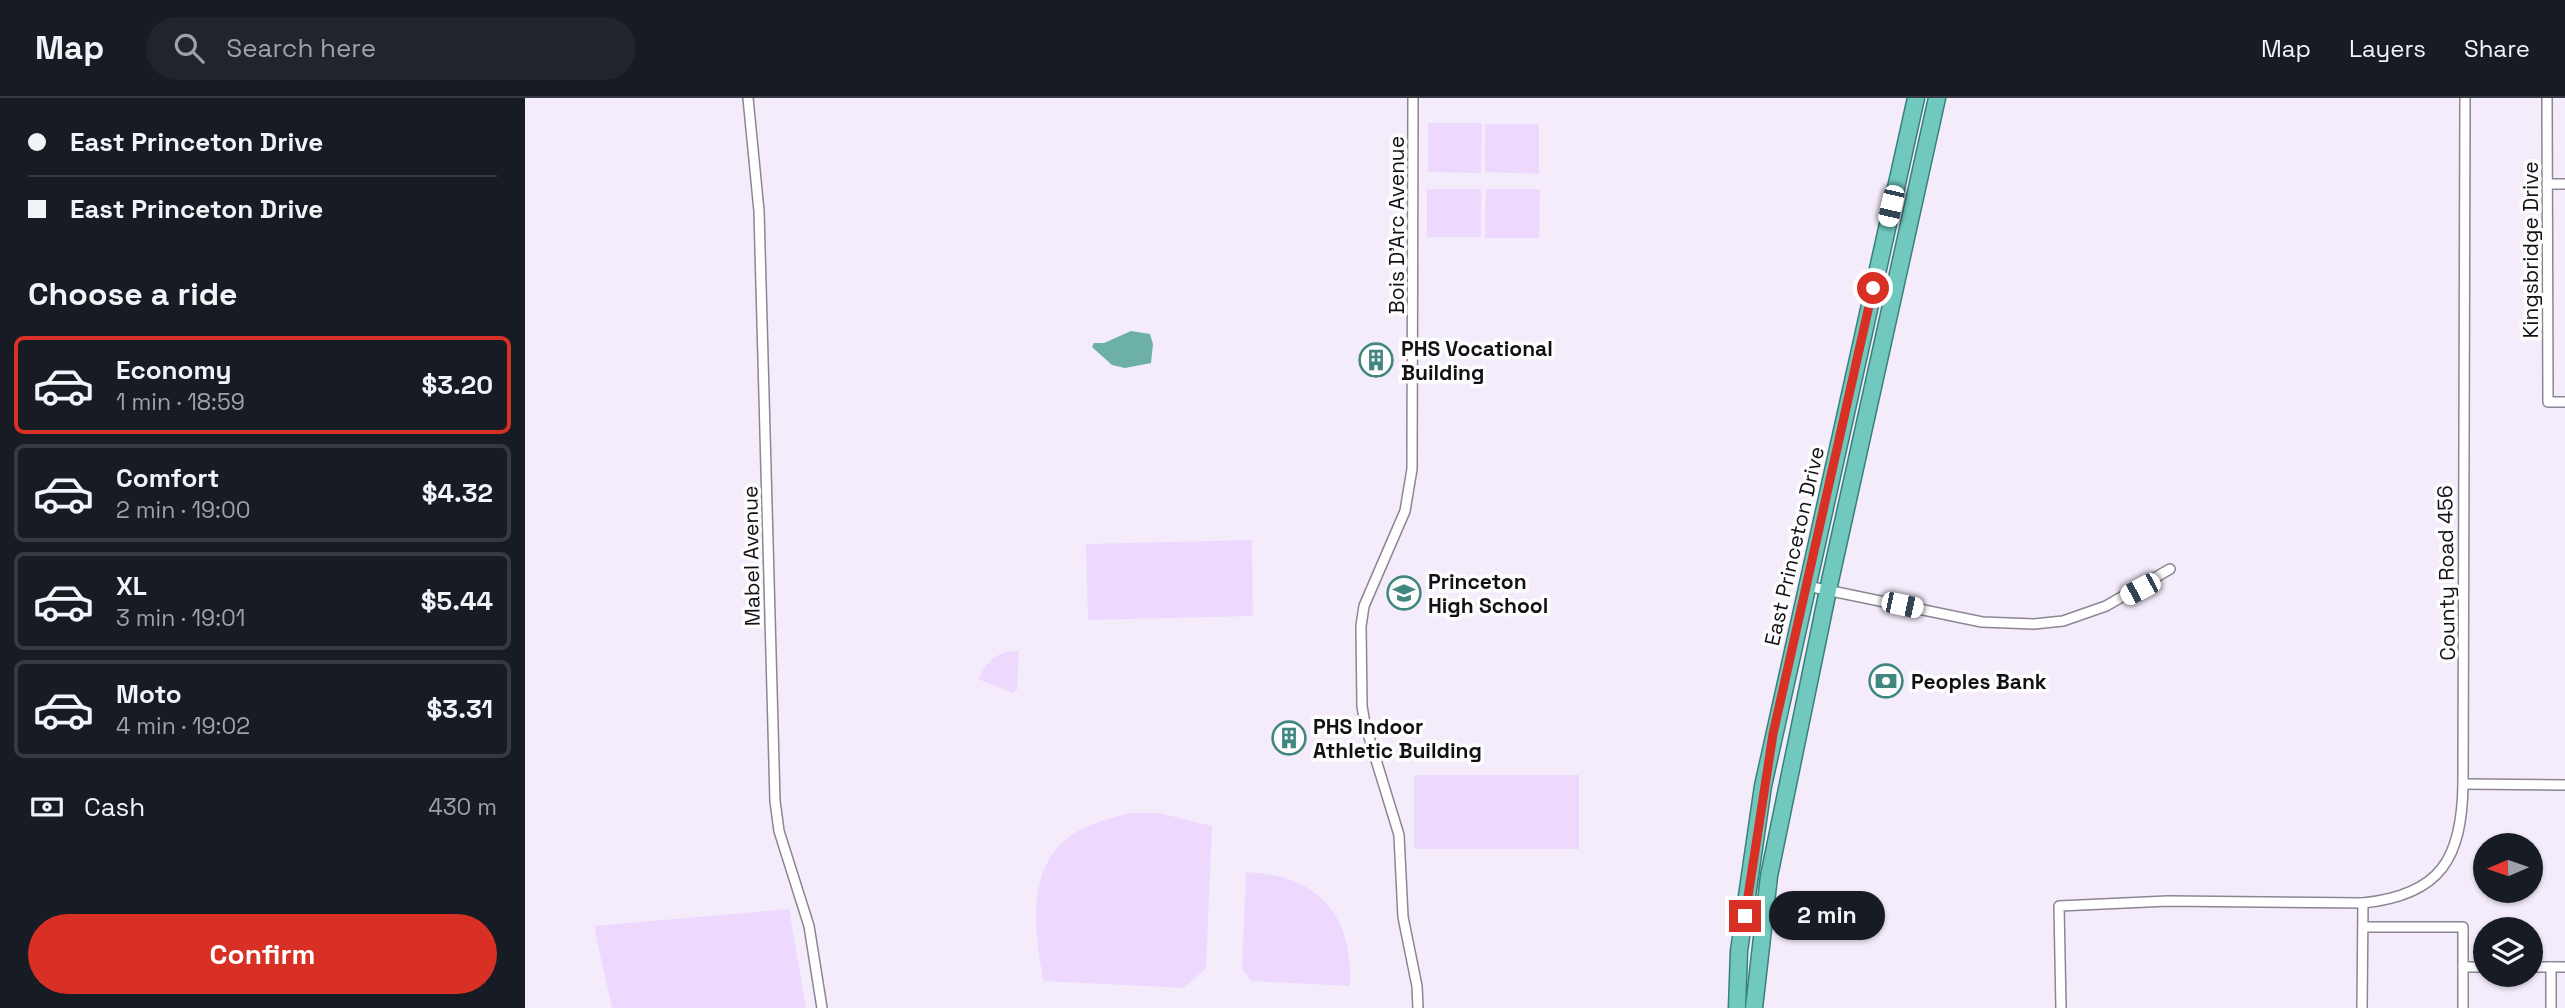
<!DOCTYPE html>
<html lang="en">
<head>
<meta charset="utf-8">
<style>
	:root { --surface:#171b24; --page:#20242c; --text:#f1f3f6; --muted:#9ea1a6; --line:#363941; --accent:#d93025 }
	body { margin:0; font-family:"Space Grotesk",sans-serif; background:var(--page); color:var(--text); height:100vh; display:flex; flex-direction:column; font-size:26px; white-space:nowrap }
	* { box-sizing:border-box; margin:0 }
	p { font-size:23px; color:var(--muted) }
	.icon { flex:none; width:38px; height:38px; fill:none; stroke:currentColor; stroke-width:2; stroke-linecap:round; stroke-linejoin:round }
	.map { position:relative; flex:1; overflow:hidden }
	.side { display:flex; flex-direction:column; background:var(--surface); width:525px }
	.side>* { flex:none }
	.banner { display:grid; align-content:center; height:154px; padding:0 28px; background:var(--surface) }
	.needle { width:46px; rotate:268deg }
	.fabs { position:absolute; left:1948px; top:735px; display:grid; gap:14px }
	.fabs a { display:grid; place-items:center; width:70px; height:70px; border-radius:50%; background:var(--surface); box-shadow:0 2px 5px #0004; font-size:35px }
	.end { position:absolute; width:32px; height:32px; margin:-16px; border:9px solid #d93025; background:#fff; box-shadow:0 0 0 4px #fff }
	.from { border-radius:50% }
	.bubble { position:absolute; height:49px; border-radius:24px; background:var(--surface); box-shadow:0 2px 5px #0004; font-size:23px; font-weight:600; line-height:49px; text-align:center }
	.car { position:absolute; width:21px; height:42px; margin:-21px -10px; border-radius:9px; box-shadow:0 0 5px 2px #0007; background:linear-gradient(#fff 24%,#345 0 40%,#fff 0 76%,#345 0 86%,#fff 0) }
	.banner b { display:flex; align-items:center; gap:24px; height:66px; font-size:26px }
	.banner b+b { border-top:2px solid var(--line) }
	.banner i { width:18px; height:18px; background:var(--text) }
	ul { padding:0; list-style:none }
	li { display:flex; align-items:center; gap:21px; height:98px; margin:0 14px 10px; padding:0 14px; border:4px solid var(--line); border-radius:10px }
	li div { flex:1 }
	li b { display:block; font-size:26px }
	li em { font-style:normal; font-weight:600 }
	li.active { border-color:var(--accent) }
	li>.icon { width:63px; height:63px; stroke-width:1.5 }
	h2 { padding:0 28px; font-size:32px; line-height:84px }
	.pay { display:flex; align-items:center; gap:18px; height:77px; padding:0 28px; font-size:26px }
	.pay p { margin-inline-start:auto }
	.button { display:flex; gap:14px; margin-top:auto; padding:14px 28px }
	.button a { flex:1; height:80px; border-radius:42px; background:var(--accent); color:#fff; font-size:28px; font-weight:600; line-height:80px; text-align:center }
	header { display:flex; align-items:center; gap:42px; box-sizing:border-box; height:98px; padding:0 35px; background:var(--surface); border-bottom:2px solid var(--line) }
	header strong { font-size:33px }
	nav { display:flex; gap:38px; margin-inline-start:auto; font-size:24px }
	.search { width:490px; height:63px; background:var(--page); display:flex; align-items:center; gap:18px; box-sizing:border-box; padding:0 24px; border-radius:38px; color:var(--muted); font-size:26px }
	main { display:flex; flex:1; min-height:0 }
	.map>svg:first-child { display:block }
	.green { fill:#edd9fe }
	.water { fill:#6cb0a7 }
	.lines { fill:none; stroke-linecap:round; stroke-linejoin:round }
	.minor-casing { stroke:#8d8593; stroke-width:12 }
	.trunk-casing { stroke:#398079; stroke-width:19 }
	.minor { stroke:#fff; stroke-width:9 }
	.trunk { stroke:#70c8bf; stroke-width:16 }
	.route { stroke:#d93025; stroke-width:9 }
	.labels { text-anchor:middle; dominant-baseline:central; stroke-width:7; stroke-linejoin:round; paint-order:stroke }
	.street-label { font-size:21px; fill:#141116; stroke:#fdfdfd }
	.poi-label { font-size:21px; font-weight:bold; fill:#141116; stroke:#fdfdfd; text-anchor:start }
</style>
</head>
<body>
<header>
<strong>Map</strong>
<div class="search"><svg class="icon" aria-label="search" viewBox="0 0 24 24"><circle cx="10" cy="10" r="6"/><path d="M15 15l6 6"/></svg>Search here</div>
<nav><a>Map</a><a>Layers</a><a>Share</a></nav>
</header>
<main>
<section class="side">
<div class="banner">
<b><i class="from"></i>East Princeton Drive</b>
<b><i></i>East Princeton Drive</b>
</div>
<h2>Choose a ride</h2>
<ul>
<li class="active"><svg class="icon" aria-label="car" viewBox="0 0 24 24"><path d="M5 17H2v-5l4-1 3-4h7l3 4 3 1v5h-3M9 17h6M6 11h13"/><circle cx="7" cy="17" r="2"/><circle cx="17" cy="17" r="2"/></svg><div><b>Economy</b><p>1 min · 18:59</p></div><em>$3.20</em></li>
<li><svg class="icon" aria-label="car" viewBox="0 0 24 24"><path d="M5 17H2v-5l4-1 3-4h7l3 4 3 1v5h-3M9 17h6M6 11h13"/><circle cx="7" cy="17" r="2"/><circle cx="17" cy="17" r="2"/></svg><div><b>Comfort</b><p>2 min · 19:00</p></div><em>$4.32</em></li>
<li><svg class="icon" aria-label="car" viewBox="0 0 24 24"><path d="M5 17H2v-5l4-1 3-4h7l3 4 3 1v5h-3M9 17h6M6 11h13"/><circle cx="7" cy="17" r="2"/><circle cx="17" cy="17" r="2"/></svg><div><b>XL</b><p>3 min · 19:01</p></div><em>$5.44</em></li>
<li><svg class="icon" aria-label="car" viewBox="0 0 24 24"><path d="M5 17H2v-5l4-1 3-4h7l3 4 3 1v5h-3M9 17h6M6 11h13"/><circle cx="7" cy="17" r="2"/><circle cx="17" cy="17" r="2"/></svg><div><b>Moto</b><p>4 min · 19:02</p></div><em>$3.31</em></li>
</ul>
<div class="pay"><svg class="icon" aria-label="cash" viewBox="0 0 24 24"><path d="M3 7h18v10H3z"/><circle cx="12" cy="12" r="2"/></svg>Cash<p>430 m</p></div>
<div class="button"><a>Confirm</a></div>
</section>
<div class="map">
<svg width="2040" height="910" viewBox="0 0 2040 910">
	<rect width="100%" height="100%" fill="#f4ecfb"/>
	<g class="green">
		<path d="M 903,25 L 957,25 L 956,75 L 903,74 Z"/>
		<path d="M 960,26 L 1014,26 L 1014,76 L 960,74 Z"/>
		<rect x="902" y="91" width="54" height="48"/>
		<path d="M 961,91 L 1015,91 L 1014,140 L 960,140 Z"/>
		<path d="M 727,442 L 728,518 L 563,522 L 561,446 Z"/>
		<path d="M 494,553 L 492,592 L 488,595 L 453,581 C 463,562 472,553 494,553 Z"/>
		<rect x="889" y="677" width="165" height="74"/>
		<path d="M 605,715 L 634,715 L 687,728 L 681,870 L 659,890 L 519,883 C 509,836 500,767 548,736 C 566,725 586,720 605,715 Z"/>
		<path d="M 721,774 C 793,777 828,816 825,888 L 726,883 L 717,870 Z"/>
		<path d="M 264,811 L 281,910 L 87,910 L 69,828 Z"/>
	</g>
	<path class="water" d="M 606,233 L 625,236 L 628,246 L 626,265 L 600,270 L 587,267 L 567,249 L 569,245 L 579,245 Z"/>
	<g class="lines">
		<defs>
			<g id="minor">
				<path d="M 223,0 L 234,113 L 250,703 L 254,733 L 284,828 L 297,910"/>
				<path d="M 888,0 L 887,371 L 880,413 L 839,508 L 836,528 L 837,608 L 840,626 L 874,737 L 878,819 L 892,888 L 893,910"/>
				<path d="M 2022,0 L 2023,304 L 2040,304"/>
				<path d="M 2022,86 L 2040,86"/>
				<path d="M 1282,488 L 1457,524 L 1509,526 L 1538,523 L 1581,508 L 1645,471"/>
				<path d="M 1938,686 L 2040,687"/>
				<path d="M 1838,829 L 1938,829 L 1938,910"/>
				<path d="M 1938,869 L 1960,869"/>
				<path d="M 2006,869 L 2040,869"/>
				<path d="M 1536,910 L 1534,808 L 1643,803 L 1838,805 C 1916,797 1937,760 1938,686 L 1940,0"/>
				<path d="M 1837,910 L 1838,805"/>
				<path d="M 2026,910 L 2026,869"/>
			</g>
			<g id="trunk">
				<path d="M 1212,910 L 1214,853 L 1238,688 L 1391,0"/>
				<path d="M 1229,910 L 1244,778 L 1303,492 L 1412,0"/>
			</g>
		</defs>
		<use href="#minor" class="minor-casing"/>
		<use href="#trunk" class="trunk-casing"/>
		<use href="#minor" class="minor"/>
		<use href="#trunk" class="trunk"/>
	</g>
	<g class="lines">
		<path class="route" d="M 1220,818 L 1248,636 L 1348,190"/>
	</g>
	<defs>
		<symbol id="building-ring" viewBox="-11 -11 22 22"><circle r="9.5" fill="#fdfdfd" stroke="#41877f" stroke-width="1.5"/><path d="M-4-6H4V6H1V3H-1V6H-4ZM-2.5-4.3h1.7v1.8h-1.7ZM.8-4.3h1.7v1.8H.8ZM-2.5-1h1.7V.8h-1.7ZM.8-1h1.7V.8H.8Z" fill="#41877f"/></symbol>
		<symbol id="school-ring" viewBox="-11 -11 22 22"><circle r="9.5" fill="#fdfdfd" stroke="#41877f" stroke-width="1.5"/><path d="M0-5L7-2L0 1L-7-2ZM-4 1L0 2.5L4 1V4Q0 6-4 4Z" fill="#41877f"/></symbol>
		<symbol id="bank-ring" viewBox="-11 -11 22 22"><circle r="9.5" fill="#fdfdfd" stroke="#41877f" stroke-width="1.5"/><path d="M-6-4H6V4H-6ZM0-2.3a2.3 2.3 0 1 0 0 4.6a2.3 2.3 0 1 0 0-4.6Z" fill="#41877f"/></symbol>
	</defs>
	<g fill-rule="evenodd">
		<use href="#building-ring" x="832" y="243" width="38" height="38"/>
		<use href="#school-ring" x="860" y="476" width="38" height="38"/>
		<use href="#bank-ring" x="1342" y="564" width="38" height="38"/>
		<use href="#building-ring" x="745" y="621" width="38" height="38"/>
	</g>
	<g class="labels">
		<g class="street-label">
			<text transform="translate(871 127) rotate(-90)">Bois D'Arc Avenue</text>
			<text transform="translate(2005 152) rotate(-90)">Kingsbridge Drive</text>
			<text transform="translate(1269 448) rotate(-77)">East Princeton Drive</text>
			<text transform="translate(226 458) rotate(-91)">Mabel Avenue</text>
			<text transform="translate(1921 475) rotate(-91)">County Road 456</text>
		</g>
		<g class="poi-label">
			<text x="876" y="250">PHS Vocational<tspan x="876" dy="24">Building</tspan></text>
			<text x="903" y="483">Princeton<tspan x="903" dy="24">High School</tspan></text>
			<text x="1386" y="583">Peoples Bank</text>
			<text x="788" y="628">PHS Indoor<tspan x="788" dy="24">Athletic Building</tspan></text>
		</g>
	</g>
</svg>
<div class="fabs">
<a><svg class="needle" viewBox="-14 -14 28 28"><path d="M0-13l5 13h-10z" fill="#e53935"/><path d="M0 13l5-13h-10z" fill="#9ea1a6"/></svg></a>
<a><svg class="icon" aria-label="layers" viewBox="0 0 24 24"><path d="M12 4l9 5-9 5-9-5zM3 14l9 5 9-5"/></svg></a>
</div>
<i class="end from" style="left:1348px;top:190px"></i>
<i class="end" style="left:1220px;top:818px"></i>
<div class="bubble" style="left:1244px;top:793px;width:116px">2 min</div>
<i class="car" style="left:1366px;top:108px;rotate:193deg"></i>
<i class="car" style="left:1615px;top:491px;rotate:242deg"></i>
<i class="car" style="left:1377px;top:507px;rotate:102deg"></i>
</div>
</main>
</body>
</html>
